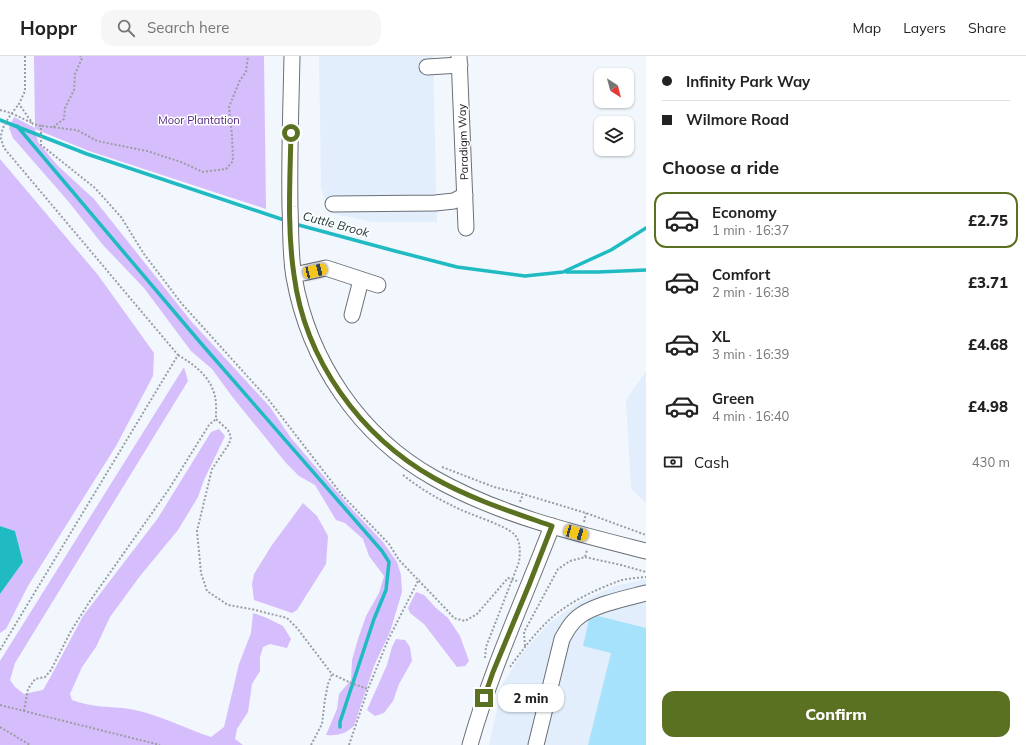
<!DOCTYPE html>
<html lang="en">
<head>
<meta charset="utf-8">
<style>
	:root { --surface:#fff; --page:#f6f6f6; --text:#222; --muted:#767676; --line:#e0e0e0; --accent:#5b7122 }
	body { margin:0; font-family:Mulish,sans-serif; background:var(--page); color:var(--text); height:100vh; display:flex; flex-direction:column; font-size:15px; white-space:nowrap }
	* { box-sizing:border-box; margin:0 }
	p { font-size:13px; color:var(--muted) }
	.icon { flex:none; width:22px; height:22px; fill:none; stroke:currentColor; stroke-width:2; stroke-linecap:round; stroke-linejoin:round }
	.map { position:relative; flex:1; overflow:hidden }
	.drawer { display:flex; flex-direction:column; background:var(--surface); width:380px }
	.drawer>* { flex:none }
	.banner { display:grid; align-content:center; height:88px; padding:0 16px; background:var(--surface) }
	.needle { width:26px; rotate:144deg }
	.buttons { position:absolute; left:594px; top:12px; display:grid; gap:8px }
	.buttons a { display:grid; place-items:center; width:40px; height:40px; border-radius:8px; background:var(--surface); box-shadow:0 1px 3px #0004; font-size:20px }
	.end { position:absolute; width:18px; height:18px; margin:-9px; border:5px solid #5b7122; background:#fff; box-shadow:0 0 0 2px #fff }
	.from { border-radius:50% }
	.bubble { position:absolute; height:28px; border-radius:12px; background:var(--surface); box-shadow:0 1px 3px #0004; font-size:13px; font-weight:800; line-height:28px; text-align:center }
	.car { position:absolute; width:12px; height:24px; margin:-12px -6px; border-radius:5px; box-shadow:0 0 3px 1px #0007; background:linear-gradient(#f5c518 24%,#345 0 40%,#f5c518 0 76%,#345 0 86%,#f5c518 0) }
	.banner b { display:flex; align-items:center; gap:14px; height:38px; font-size:15px }
	.banner b+b { border-top:1px solid var(--line) }
	.banner i { width:10px; height:10px; background:var(--text) }
	ul { padding:0; list-style:none }
	li { display:flex; align-items:center; gap:12px; height:56px; margin:0 8px 6px; padding:0 8px; border:2px solid transparent; border-radius:12px }
	li div { flex:1 }
	li b { display:block; font-size:15px }
	li em { font-style:normal; font-weight:800 }
	li.active { border-color:var(--accent) }
	li>.icon { width:36px; height:36px; stroke-width:1.5 }
	h2 { padding:0 16px; font-size:18px; line-height:48px }
	.pay { display:flex; align-items:center; gap:10px; height:44px; padding:0 16px; font-size:15px }
	.pay p { margin-inline-start:auto }
	.cta { display:flex; gap:8px; margin-top:auto; padding:8px 16px }
	.cta a { flex:1; height:46px; border-radius:12px; background:var(--accent); color:#fff; font-size:16px; font-weight:800; line-height:46px; text-align:center }
	header { display:flex; align-items:center; gap:24px; box-sizing:border-box; height:56px; padding:0 20px; background:var(--surface); border-bottom:1px solid var(--line) }
	header strong { font-size:19px }
	nav { display:flex; gap:22px; margin-inline-start:auto; font-size:14px }
	.search { width:280px; height:36px; background:var(--page); display:flex; align-items:center; gap:10px; box-sizing:border-box; padding:0 14px; border-radius:12px; color:var(--muted); font-size:15px }
	main { display:flex; flex:1; min-height:0 }
	.map>svg:first-child { display:block }
	.built { fill:#e2eefc }
	.green { fill:#d6bdfc }
	.water { fill:#1fbac2 }
	.lines { fill:none; stroke-linecap:round; stroke-linejoin:round }
	.stream { stroke:#1fbac2; stroke-width:3.5 }
	.building { fill:#a6e2fc }
	.minor-casing { stroke:#6a7077; stroke-width:17 }
	.path { stroke:#9a9ea3; stroke-width:2; stroke-dasharray:2 2; stroke-linecap:butt }
	.minor { stroke:#fff; stroke-width:15 }
	.route { stroke:#5b7122; stroke-width:5 }
	.labels { text-anchor:middle; dominant-baseline:central; stroke-width:3; stroke-linejoin:round; paint-order:stroke }
	.park-label { font-size:11px; fill:#51237f; stroke:#fff }
	.street-label { font-size:11px; fill:#141619; stroke:#fff }
	.water-label { font-size:12px; font-style:italic; fill:#1b3233; stroke:#fff }
</style>
</head>
<body>
<header>
<strong>Hoppr</strong>
<div class="search"><svg class="icon" aria-label="search" viewBox="0 0 24 24"><circle cx="10" cy="10" r="6"/><path d="M15 15l6 6"/></svg>Search here</div>
<nav><a>Map</a><a>Layers</a><a>Share</a></nav>
</header>
<main>
<div class="map">
<svg width="646" height="689" viewBox="0 0 646 689">
	<rect width="100%" height="100%" fill="#f2f7fe"/>
	<g class="built">
		<path d="M 319,0 L 433,0 L 437,166 L 373,166 L 329,157 L 321,132 Z"/>
		<path d="M 646,315 L 646,447 L 631,433 L 626,344 Z"/>
		<path d="M 646,523 L 646,689 L 489,689 L 503,627 L 523,596 L 549,567 L 579,546 L 615,530 Z"/>
	</g>
	<g class="green">
		<path d="M 34,0 L 264,0 L 266,153 L 89,95 L 35,73 L 38,86 L 57,109 L 94,143 L 191,265 L 270,351 L 291,382 L 350,451 L 383,486 L 397,506 L 401,519 L 402,536 L 390,576 L 374,610 L 354,670 C 345,678 338,680 326,679 L 337,653 L 339,638 L 351,624 L 352,604 L 358,583 L 366,560 L 379,537 L 384,520 L 369,500 L 363,483 L 345,467 L 336,464 L 315,429 L 299,420 L 286,407 L 234,343 L 212,313 L 191,295 L 144,232 L 103,189 L 68,145 L 13,82 L 9,72 L 14,61 L 35,72 Z"/>
		<path d="M 0,103 L 98,219 L 154,297 L 153,320 L 116,390 L 28,530 L 6,573 L 0,577 L 0,538 L 23,506 L 15,475 L 0,470 Z"/>
		<path d="M 184,311 L 188,325 L 15,607 L 10,624 L 15,631 L 24,638 L 43,634 L 51,620 L 83,560 L 158,462 L 211,376 L 219,373 L 225,380 L 204,424 L 198,441 L 178,474 L 140,520 L 110,561 L 96,591 L 82,611 L 70,638 L 72,644 C 92,652 110,650 130,653 C 158,658 184,672 211,681 L 224,671 L 239,608 L 251,577 L 253,557 L 267,562 L 283,570 L 291,583 L 287,592 L 270,588 L 263,591 L 260,601 L 260,615 L 252,628 L 248,656 L 237,673 L 235,683 L 243,689 L 0,689 L 0,605 Z"/>
		<path d="M 303,447 L 317,460 L 328,480 L 326,508 L 297,554 L 292,557 L 254,544 L 252,528 L 254,518 L 272,489 Z"/>
		<path d="M 416,536 L 424,539 L 436,552 L 448,562 L 460,580 L 469,605 L 465,610 L 457,611 L 424,568 L 410,557 L 408,552 Z"/>
		<path d="M 396,583 L 405,584 L 410,591 L 412,605 L 399,628 L 393,645 L 384,657 L 375,660 L 367,654 L 387,609 L 392,591 Z"/>
	</g>
	<path class="water" d="M 0,470 L 15,475 L 23,506 L 0,538 Z"/>
	<g class="lines">
		<g class="stream">
			<path d="M 0,64 L 87,98 L 287,165"/>
			<path d="M 17,70 L 199,285 L 382,495 L 389,506 L 386,534 L 374,563 L 340,666 L 340,671"/>
			<path d="M 295,168 L 395,195 L 457,211 L 525,220 L 563,216 L 611,194 L 646,172"/>
			<path d="M 566,216 L 598,216 L 646,214"/>
		</g>
	</g>
	<path class="building" d="M 598,560 L 646,572 L 646,689 L 588,689 L 611,597 L 583,590 L 589,564 Z"/>
	<g class="lines">
		<defs>
			<g id="minor">
				<path d="M 292,0 C 291,50 289,101 290,151 C 291,174 290,198 294,221 C 309,305 359,380 434,422 C 499,459 574,477 646,495"/>
				<path d="M 459,0 L 466,172"/>
				<path d="M 427,11 L 460,9"/>
				<path d="M 333,148 L 435,147 L 454,145 L 465,139"/>
				<path d="M 294,219 L 326,212 L 378,229"/>
				<path d="M 352,259 L 361,224"/>
				<path d="M 470,689 C 491,614 524,543 552,470"/>
				<path d="M 536,689 L 562,583 C 567,574 572,565 581,559 C 597,548 627,542 646,537"/>
			</g>
		</defs>
		<use href="#minor" class="minor-casing"/>
		<g class="path">
			<path d="M 25,0 L 25,35 L 19,48 L 33,68 L 41,70 L 41,89 L 95,132 L 121,161 L 144,198 L 182,248 L 268,343 L 342,439 L 389,488 L 399,504 L 445,552 L 454,562 L 465,565 L 477,558 L 508,522 L 517,525"/>
			<path d="M 0,54 L 11,57 L 32,67"/>
			<path d="M 42,70 L 77,74 L 97,85 L 147,95 L 181,106 L 203,116 L 226,113 L 233,105 L 232,80 L 229,51 L 240,24 L 246,16 L 248,0"/>
			<path d="M 53,71 L 64,63 L 65,52 L 74,34 L 75,18 L 82,2 L 80,0"/>
			<path d="M 178,299 C 193,308 207,318 213,334 C 217,343 216,354 216,363 L 228,374 L 231,381 L 229,388 L 212,413 L 197,475 L 201,517 L 207,535 L 228,549 L 251,553 L 287,562 L 297,572 L 332,618 L 351,627 L 368,633"/>
			<path d="M 442,411 L 494,431 L 523,438 L 586,457 L 646,479"/>
			<path d="M 403,419 C 418,431 436,442 453,450 C 467,458 506,469 515,479 C 521,486 520,498 519,506 L 486,591 L 485,602"/>
			<path d="M 520,446 L 523,438"/>
			<path d="M 584,466 L 586,457"/>
			<path d="M 585,501 L 621,509 L 646,516"/>
			<path d="M 525,590 L 524,576 L 558,513 L 570,505 L 585,501 L 587,494"/>
			<path d="M 0,594 L 178,299 L 4,92 C 3,89 2,86 1,83 C 0,71 12,57 19,48"/>
			<path d="M 510,611 C 521,596 532,581 545,568 C 563,549 594,534 619,525 C 627,522 637,522 646,521"/>
			<path d="M 0,649 L 160,689"/>
			<path d="M 24,655 L 28,633 L 35,623 L 45,621 L 51,614 L 71,575 L 90,545 L 169,433 L 209,369 L 216,363"/>
			<path d="M 0,671 L 30,689"/>
			<path d="M 311,689 L 322,668 L 325,643 L 328,628 L 332,618"/>
			<path d="M 349,689 L 368,633 L 388,584 L 419,523"/>
		</g>
		<use href="#minor" class="minor"/>
	</g>
	<g class="lines">
		<path class="route" d="M 291,77 C 290,124 287,172 294,219 C 305,304 360,380 434,422 C 471,443 512,456 552,470 L 529,529 L 493,616 L 484,642"/>
	</g>
	<g class="labels">
		<g class="park-label">
			<text x="199" y="64">Moor Plantation</text>
		</g>
		<g class="street-label">
			<text transform="translate(463 86) rotate(-92)">Paradigm Way</text>
		</g>
		<g class="water-label">
			<text transform="translate(336 168) rotate(15)">Cuttle Brook</text>
		</g>
	</g>
</svg>
<div class="buttons">
<a><svg class="needle" viewBox="-14 -14 28 28"><path d="M0-13l5 13h-10z" fill="#e53935"/><path d="M0 13l5-13h-10z" fill="#767676"/></svg></a>
<a><svg class="icon" aria-label="layers" viewBox="0 0 24 24"><path d="M12 4l9 5-9 5-9-5zM3 14l9 5 9-5"/></svg></a>
</div>
<i class="end from" style="left:291px;top:77px"></i>
<i class="end" style="left:484px;top:642px"></i>
<div class="bubble" style="left:498px;top:628px;width:66px">2 min</div>
<i class="car" style="left:315px;top:215px;rotate:77deg"></i>
<i class="car" style="left:576px;top:477px;rotate:106deg"></i>
</div>
<section class="drawer">
<div class="banner">
<b><i class="from"></i>Infinity Park Way</b>
<b><i></i>Wilmore Road</b>
</div>
<h2>Choose a ride</h2>
<ul>
<li class="active"><svg class="icon" aria-label="car" viewBox="0 0 24 24"><path d="M5 17H2v-5l4-1 3-4h7l3 4 3 1v5h-3M9 17h6M6 11h13"/><circle cx="7" cy="17" r="2"/><circle cx="17" cy="17" r="2"/></svg><div><b>Economy</b><p>1 min · 16:37</p></div><em>£2.75</em></li>
<li><svg class="icon" aria-label="car" viewBox="0 0 24 24"><path d="M5 17H2v-5l4-1 3-4h7l3 4 3 1v5h-3M9 17h6M6 11h13"/><circle cx="7" cy="17" r="2"/><circle cx="17" cy="17" r="2"/></svg><div><b>Comfort</b><p>2 min · 16:38</p></div><em>£3.71</em></li>
<li><svg class="icon" aria-label="car" viewBox="0 0 24 24"><path d="M5 17H2v-5l4-1 3-4h7l3 4 3 1v5h-3M9 17h6M6 11h13"/><circle cx="7" cy="17" r="2"/><circle cx="17" cy="17" r="2"/></svg><div><b>XL</b><p>3 min · 16:39</p></div><em>£4.68</em></li>
<li><svg class="icon" aria-label="car" viewBox="0 0 24 24"><path d="M5 17H2v-5l4-1 3-4h7l3 4 3 1v5h-3M9 17h6M6 11h13"/><circle cx="7" cy="17" r="2"/><circle cx="17" cy="17" r="2"/></svg><div><b>Green</b><p>4 min · 16:40</p></div><em>£4.98</em></li>
</ul>
<div class="pay"><svg class="icon" aria-label="cash" viewBox="0 0 24 24"><path d="M3 7h18v10H3z"/><circle cx="12" cy="12" r="2"/></svg>Cash<p>430 m</p></div>
<div class="cta"><a>Confirm</a></div>
</section>
</main>
</body>
</html>
